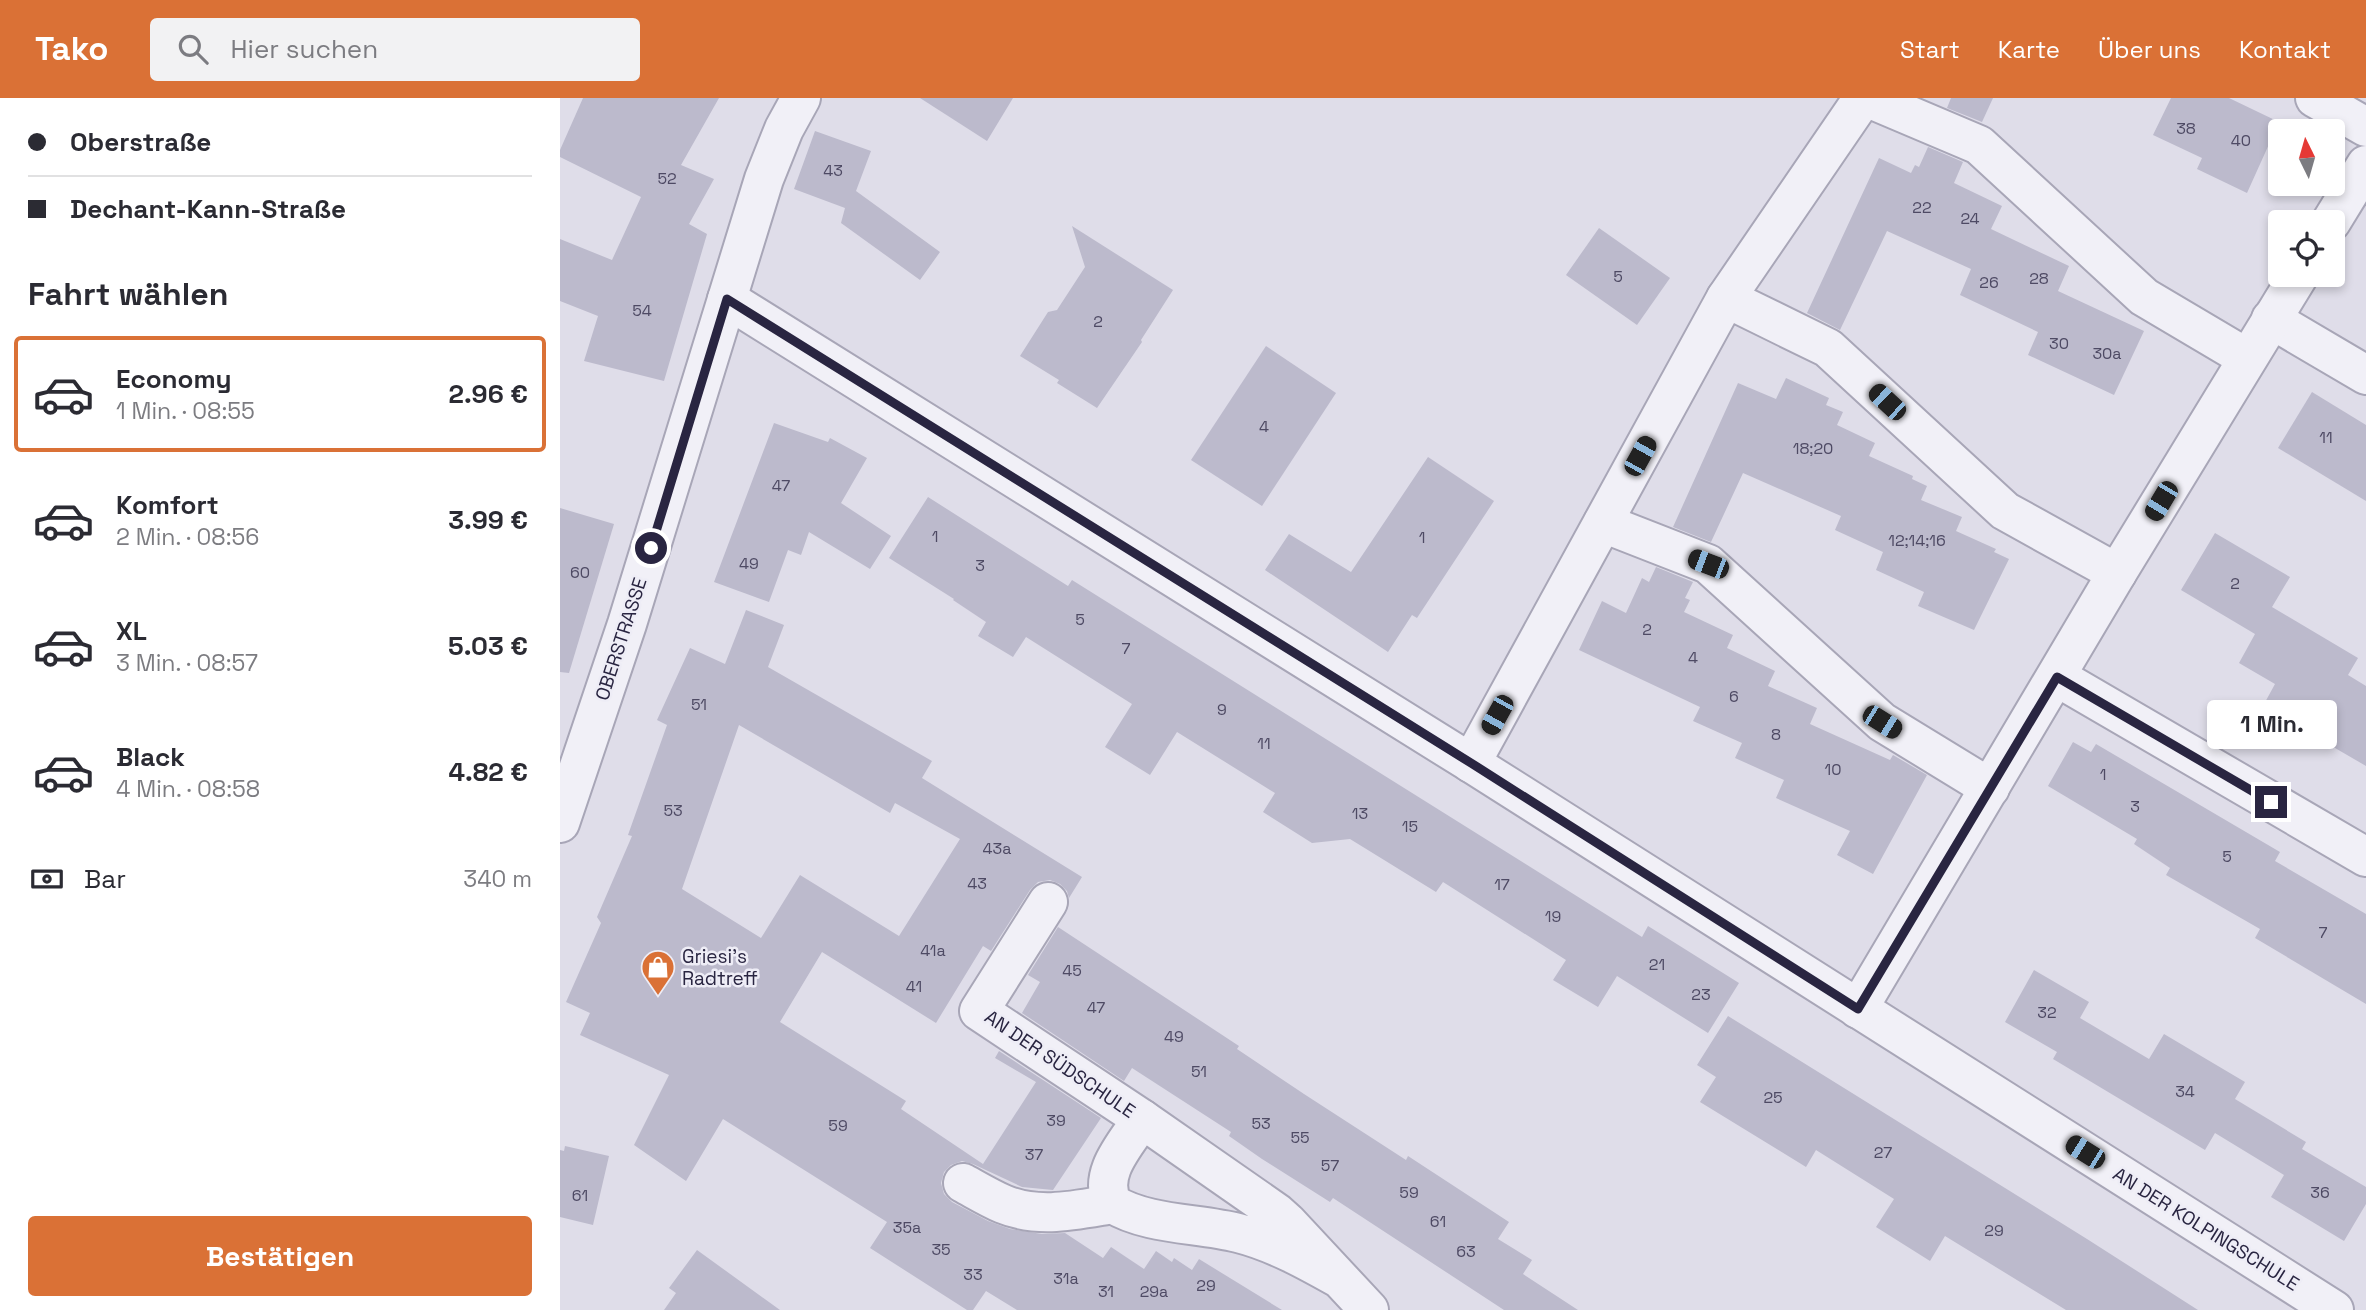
<!DOCTYPE html>
<html lang="de">
<head>
<meta charset="utf-8">
<style>
	:root { --surface:#fff; --page:#f2f2f3; --text:#2b2b33; --muted:#7c7c81; --line:#e1e1e2; --accent:#da7136 }
	body { margin:0; font-family:"Space Grotesk",sans-serif; background:var(--page); color:var(--text); height:100vh; display:flex; flex-direction:column; font-size:26px; white-space:nowrap }
	* { box-sizing:border-box; margin:0 }
	p { font-size:23px; color:var(--muted) }
	.icon { flex:none; width:38px; height:38px; fill:none; stroke:currentColor; stroke-width:2; stroke-linecap:round; stroke-linejoin:round }
	.map { position:relative; flex:1; overflow:hidden }
	.panel { display:flex; flex-direction:column; background:var(--surface); width:560px }
	.panel>* { flex:none }
	.guide { display:grid; align-content:center; height:154px; padding:0 28px; background:var(--surface) }
	.needle { width:46px; rotate:355deg }
	.fabs { position:absolute; left:1708px; top:21px; display:grid; gap:14px }
	.fabs a { display:grid; place-items:center; width:77px; height:77px; border-radius:7px; background:var(--surface); box-shadow:0 4px 10px #0003; font-size:35px }
	.end { position:absolute; width:32px; height:32px; margin:-16px; border:9px solid #292541; background:#fff; box-shadow:0 0 0 4px #fff }
	.from { border-radius:50% }
	.bubble { position:absolute; height:49px; border-radius:7px; background:var(--surface); box-shadow:0 4px 10px #0003; font-size:23px; font-weight:700; line-height:49px; text-align:center }
	.car { position:absolute; width:21px; height:42px; margin:-21px -10px; border-radius:9px; box-shadow:0 0 5px 2px #0007; background:linear-gradient(#222 24%,#8ab4d8 0 40%,#222 0 76%,#8ab4d8 0 86%,#222 0) }
	.guide b { display:flex; align-items:center; gap:24px; height:66px; font-size:26px }
	.guide b+b { border-top:2px solid var(--line) }
	.guide i { width:18px; height:18px; background:var(--text) }
	ul { padding:0; list-style:none }
	li { display:flex; align-items:center; gap:21px; height:116px; margin:0 14px 10px; padding:0 14px; border:4px solid transparent; border-radius:7px }
	li div { flex:1 }
	li b { display:block; font-size:26px }
	li em { font-style:normal; font-weight:700 }
	li.current { border-color:var(--accent) }
	li>.icon { width:63px; height:63px; stroke-width:1.5 }
	h2 { padding:0 28px; font-size:32px; line-height:84px }
	.pay { display:flex; align-items:center; gap:18px; height:77px; padding:0 28px; font-size:26px }
	.pay p { margin-inline-start:auto }
	.primary-button { display:flex; gap:14px; margin-top:auto; padding:14px 28px }
	.primary-button a { flex:1; height:80px; border-radius:7px; background:var(--accent); color:#fff; font-size:28px; font-weight:700; line-height:80px; text-align:center }
	header { display:flex; align-items:center; gap:42px; box-sizing:border-box; height:98px; padding:0 35px; background:var(--accent); color:#fff }
	header strong { font-size:33px }
	nav { display:flex; gap:38px; margin-inline-start:auto; font-size:24px }
	.search { width:490px; height:63px; background:var(--page); display:flex; align-items:center; gap:18px; box-sizing:border-box; padding:0 24px; border-radius:7px; color:var(--muted); font-size:26px }
	main { display:flex; flex:1; min-height:0 }
	.map>svg:first-child { display:block }
	.building { fill:#bcbacc; fill-rule:evenodd }
	.lines { fill:none; stroke-linecap:round; stroke-linejoin:round }
	.minor-casing { stroke:#a8a6b7; stroke-width:42 }
	.minor { stroke:#f1f0f7; stroke-width:38 }
	.route { stroke:#292541; stroke-width:9 }
	.labels { text-anchor:middle; dominant-baseline:central; stroke-width:5; stroke-linejoin:round; paint-order:stroke }
	.number-label { font-size:16px; fill:#4e4a64 }
	.street-label { font-size:19px; fill:#292541; stroke:#eeedf6 }
	.poi-label { font-size:19px; fill:#292541; stroke:#eeedf6; text-anchor:start }
</style>
</head>
<body>
<header>
<strong>Tako</strong>
<div class="search"><svg class="icon" aria-label="search" viewBox="0 0 24 24"><circle cx="10" cy="10" r="6"/><path d="M15 15l6 6"/></svg>Hier suchen</div>
<nav><a>Start</a><a>Karte</a><a>Über uns</a><a>Kontakt</a></nav>
</header>
<main>
<section class="panel">
<div class="guide">
<b><i class="from"></i>Oberstraße</b>
<b><i></i>Dechant-Kann-Straße</b>
</div>
<h2>Fahrt wählen</h2>
<ul>
<li class="current"><svg class="icon" aria-label="car" viewBox="0 0 24 24"><path d="M5 17H2v-5l4-1 3-4h7l3 4 3 1v5h-3M9 17h6M6 11h13"/><circle cx="7" cy="17" r="2"/><circle cx="17" cy="17" r="2"/></svg><div><b>Economy</b><p>1 Min. · 08:55</p></div><em>2.96 €</em></li>
<li><svg class="icon" aria-label="car" viewBox="0 0 24 24"><path d="M5 17H2v-5l4-1 3-4h7l3 4 3 1v5h-3M9 17h6M6 11h13"/><circle cx="7" cy="17" r="2"/><circle cx="17" cy="17" r="2"/></svg><div><b>Komfort</b><p>2 Min. · 08:56</p></div><em>3.99 €</em></li>
<li><svg class="icon" aria-label="car" viewBox="0 0 24 24"><path d="M5 17H2v-5l4-1 3-4h7l3 4 3 1v5h-3M9 17h6M6 11h13"/><circle cx="7" cy="17" r="2"/><circle cx="17" cy="17" r="2"/></svg><div><b>XL</b><p>3 Min. · 08:57</p></div><em>5.03 €</em></li>
<li><svg class="icon" aria-label="car" viewBox="0 0 24 24"><path d="M5 17H2v-5l4-1 3-4h7l3 4 3 1v5h-3M9 17h6M6 11h13"/><circle cx="7" cy="17" r="2"/><circle cx="17" cy="17" r="2"/></svg><div><b>Black</b><p>4 Min. · 08:58</p></div><em>4.82 €</em></li>
</ul>
<div class="pay"><svg class="icon" aria-label="cash" viewBox="0 0 24 24"><path d="M3 7h18v10H3z"/><circle cx="12" cy="12" r="2"/></svg>Bar<p>340 m</p></div>
<div class="primary-button"><a>Bestätigen</a></div>
</section>
<div class="map">
<svg width="1806" height="1212" viewBox="0 0 1806 1212">
	<rect width="100%" height="100%" fill="#dfdde9"/>
	<g class="building">
		<path d="M 23,0 L 159,0 L 121,67 L 154,81 L 129,126 L 147,136 L 104,283 L 24,263 L 38,218 L 0,203 L 0,141 L 52,162 L 81,99 L 0,59 L 0,52 Z"/>
		<path d="M 360,0 L 453,0 L 427,43 Z"/>
		<path d="M 1391,0 L 1433,0 L 1422,24 L 1387,10 Z"/>
		<path d="M 1611,0 L 1669,0 L 1719,24 L 1687,95 L 1637,71 L 1642,60 L 1593,37 Z"/>
		<path d="M 255,33 L 311,53 L 296,93 L 380,154 L 360,182 L 281,125 L 285,110 L 234,91 Z"/>
		<path d="M 1368,49 L 1403,64 L 1394,85 L 1442,108 L 1431,131 L 1509,168 L 1498,193 L 1584,233 L 1554,297 L 1468,257 L 1478,234 L 1400,197 L 1411,171 L 1327,133 L 1280,232 L 1247,215 L 1319,60 L 1351,75 L 1355,67 L 1359,69 Z"/>
		<path d="M 512,128 L 613,192 L 581,242 L 582,244 L 537,310 L 497,285 L 499,282 L 460,258 L 488,214 L 497,212 L 525,169 Z"/>
		<path d="M 1039,130 L 1110,180 L 1077,227 L 1006,177 Z"/>
		<path d="M 706,248 L 776,295 L 702,408 L 631,362 Z"/>
		<path d="M 1226,280 L 1269,300 L 1266,307 L 1283,314 L 1277,327 L 1315,345 L 1309,358 L 1353,378 L 1352,381 L 1367,388 L 1361,402 L 1402,419 L 1396,433 L 1436,451 L 1434,454 L 1449,461 L 1414,532 L 1358,508 L 1364,494 L 1316,472 L 1323,454 L 1275,432 L 1281,418 L 1183,375 L 1151,444 L 1113,429 L 1178,285 L 1216,301 Z"/>
		<path d="M 1752,294 L 1806,327 L 1806,403 L 1718,350 Z"/>
		<path d="M 214,325 L 268,344 L 270,340 L 307,360 L 281,405 L 331,438 L 310,471 L 249,434 L 241,457 L 228,452 L 209,504 L 154,484 Z"/>
		<path d="M 868,359 L 934,403 L 857,520 L 852,517 L 828,554 L 705,472 L 729,436 L 791,474 Z"/>
		<path d="M 368,399 L 508,488 L 512,482 L 1082,839 L 1088,828 L 1179,885 L 1148,935 L 1057,878 L 1038,909 L 993,882 L 1006,862 L 883,784 L 876,794 L 790,741 L 752,745 L 703,714 L 715,695 L 617,634 L 590,677 L 545,649 L 572,606 L 466,539 L 453,559 L 418,538 L 426,524 L 393,502 L 394,501 L 329,460 Z"/>
		<path d="M 0,410 L 54,426 L 9,575 L 0,574 Z"/>
		<path d="M 1655,435 L 1730,479 L 1712,509 L 1798,560 L 1788,577 L 1806,588 L 1806,668 L 1703,608 L 1715,586 L 1679,565 L 1695,536 L 1621,492 Z"/>
		<path d="M 1096,469 L 1133,484 L 1125,500 L 1130,502 L 1124,514 L 1173,537 L 1167,550 L 1215,573 L 1208,588 L 1257,610 L 1250,626 L 1330,662 L 1333,657 L 1367,677 L 1313,776 L 1277,757 L 1290,733 L 1216,700 L 1224,682 L 1175,660 L 1182,645 L 1133,623 L 1140,609 L 1019,552 L 1042,503 L 1066,515 L 1082,480 L 1089,484 Z"/>
		<path d="M 186,512 L 224,527 L 208,569 L 372,663 L 362,680 L 522,779 L 509,800 L 507,793 L 500,786 L 490,782 L 478,784 L 470,792 L 431,853 L 423,848 L 376,925 L 262,854 L 220,924 L 346,1003 L 341,1011 L 423,1066 L 476,984 L 435,960 L 439,953 L 541,1020 L 493,1092 L 462,1089 L 413,1066 L 402,1063 L 391,1067 L 384,1074 L 381,1085 L 384,1096 L 392,1104 L 428,1123 L 450,1131 L 482,1136 L 505,1135 L 543,1160 L 551,1149 L 584,1171 L 596,1153 L 612,1164 L 614,1160 L 632,1172 L 639,1161 L 722,1212 L 457,1212 L 426,1193 L 413,1212 L 407,1212 L 310,1150 L 327,1124 L 163,1021 L 126,1083 L 74,1047 L 109,977 L 20,937 L 30,915 L 6,904 L 41,825 L 37,819 L 72,738 L 68,737 L 107,627 L 97,622 L 130,550 L 165,566 ZM 179,627 L 330,715 L 335,705 L 400,741 L 339,838 L 240,777 L 201,840 L 122,791 Z"/>
		<path d="M 1513,644 L 1531,654 L 1536,646 L 1720,754 L 1715,763 L 1806,816 L 1806,906 L 1695,840 L 1700,831 L 1606,777 L 1610,770 L 1574,746 L 1577,741 L 1488,688 Z"/>
		<path d="M 498,829 L 679,948 L 677,951 L 744,996 L 846,1062 L 848,1058 L 949,1124 L 938,1141 L 972,1162 L 963,1176 L 1018,1212 L 944,1212 L 773,1100 L 770,1104 L 702,1061 L 669,1038 L 671,1034 L 572,970 L 564,983 L 462,915 L 480,884 L 468,877 Z"/>
		<path d="M 1474,872 L 1529,904 L 1520,920 L 1589,961 L 1604,936 L 1685,984 L 1675,1001 L 1746,1044 L 1742,1051 L 1806,1089 L 1806,1106 L 1784,1143 L 1711,1099 L 1724,1077 L 1655,1035 L 1645,1052 L 1493,961 L 1497,954 L 1445,924 Z"/>
		<path d="M 1168,918 L 1527,1141 L 1638,1212 L 1506,1212 L 1385,1138 L 1370,1163 L 1316,1129 L 1334,1101 L 1256,1052 L 1246,1069 L 1140,1004 L 1156,979 L 1137,967 Z"/>
		<path d="M 5,1048 L 49,1058 L 33,1127 L 0,1119 L 0,1052 L 4,1053 Z"/>
		<path d="M 137,1152 L 220,1212 L 104,1212 L 116,1195 L 109,1190 Z"/>
	</g>
	<g class="lines">
		<defs>
			<g id="minor">
				<path d="M 1308,0 L 1419,47 L 1584,199 L 1687,260"/>
				<path d="M 1755,0 L 1806,29"/>
				<path d="M 1771,124 L 1806,67"/>
				<path d="M 1166,200 L 1268,250 L 1445,413 L 1557,475"/>
				<path d="M 167,201 L 911,665 L 1774,1212"/>
				<path d="M 1711,221 L 1806,277"/>
				<path d="M 1043,425 L 1148,466 L 1322,624 L 1430,690"/>
				<path d="M 1497,579 L 1806,759"/>
				<path d="M 911,665 L 1166,200 L 1303,0"/>
				<path d="M 0,725 L 67,526 L 204,81 L 224,31 L 241,0"/>
				<path d="M 488,804 L 419,913 L 582,1021"/>
				<path d="M 1298,911 L 1557,475 L 1739,177"/>
				<path d="M 403,1085 C 416,1092 429,1100 443,1106 C 479,1121 516,1112 553,1106"/>
				<path d="M 780,1181 C 748,1163 714,1144 678,1135 C 639,1125 587,1127 553,1106 C 536,1076 567,1045 582,1021 L 717,1115 L 727,1124 L 809,1212"/>
			</g>
		</defs>
		<use href="#minor" class="minor-casing"/>
		<use href="#minor" class="minor"/>
	</g>
	<g class="lines">
		<path class="route" d="M 91,450 L 167,201 L 911,665 L 1298,911 L 1497,579 L 1711,704"/>
	</g>
	<defs>
		<symbol id="shop-pin" viewBox="-11 -11 22 30"><path d="M0 17L-7.5 6A9.5 9.5 0 1 1 7.5 6Z" fill="#da7136" stroke="#eeedf6"/><path d="M-5-2.5h2.3a2.7 3.5 0 0 1 5.4 0H5L5.5 6h-11ZM-1.5-2.5h3a1.5 2.3 0 0 0-3 0Z" fill="#fff"/></symbol>
	</defs>
	<g fill-rule="evenodd">
		<use href="#shop-pin" x="79" y="850" width="38" height="52"/>
	</g>
	<g class="labels">
		<g class="number-label">
			<text x="1626" y="30">38</text>
			<text x="1681" y="42">40</text>
			<text x="273" y="72">43</text>
			<text x="107" y="80">52</text>
			<text x="1362" y="109">22</text>
			<text x="1410" y="120">24</text>
			<text x="1058" y="178">5</text>
			<text x="1479" y="180">28</text>
			<text x="1429" y="184">26</text>
			<text x="82" y="212">54</text>
			<text x="538" y="223">2</text>
			<text x="1499" y="245">30</text>
			<text x="1547" y="255">30a</text>
			<text x="704" y="328">4</text>
			<text x="1766" y="339">11</text>
			<text x="1253" y="350">18;20</text>
			<text x="221" y="387">47</text>
			<text x="375" y="438">1</text>
			<text x="862" y="439">1</text>
			<text x="1357" y="442">12;14;16</text>
			<text x="189" y="465">49</text>
			<text x="420" y="467">3</text>
			<text x="20" y="474">60</text>
			<text x="1675" y="485">2</text>
			<text x="520" y="521">5</text>
			<text x="1087" y="531">2</text>
			<text x="566" y="550">7</text>
			<text x="1133" y="559">4</text>
			<text x="1174" y="598">6</text>
			<text x="139" y="606">51</text>
			<text x="662" y="611">9</text>
			<text x="1216" y="636">8</text>
			<text x="704" y="645">11</text>
			<text x="1273" y="671">10</text>
			<text x="1543" y="676">1</text>
			<text x="1575" y="708">3</text>
			<text x="113" y="712">53</text>
			<text x="800" y="715">13</text>
			<text x="850" y="728">15</text>
			<text x="437" y="750">43a</text>
			<text x="1667" y="758">5</text>
			<text x="417" y="785">43</text>
			<text x="942" y="786">17</text>
			<text x="993" y="818">19</text>
			<text x="1763" y="834">7</text>
			<text x="373" y="852">41a</text>
			<text x="1097" y="866">21</text>
			<text x="512" y="872">45</text>
			<text x="354" y="888">41</text>
			<text x="1141" y="896">23</text>
			<text x="536" y="909">47</text>
			<text x="1487" y="914">32</text>
			<text x="614" y="938">49</text>
			<text x="639" y="973">51</text>
			<text x="1625" y="993">34</text>
			<text x="1213" y="999">25</text>
			<text x="496" y="1022">39</text>
			<text x="701" y="1025">53</text>
			<text x="278" y="1027">59</text>
			<text x="740" y="1039">55</text>
			<text x="1323" y="1054">27</text>
			<text x="474" y="1056">37</text>
			<text x="770" y="1067">57</text>
			<text x="849" y="1094">59</text>
			<text x="1760" y="1094">36</text>
			<text x="20" y="1097">61</text>
			<text x="878" y="1123">61</text>
			<text x="347" y="1129">35a</text>
			<text x="1434" y="1132">29</text>
			<text x="381" y="1151">35</text>
			<text x="906" y="1153">63</text>
			<text x="413" y="1176">33</text>
			<text x="506" y="1180">31a</text>
			<text x="646" y="1187">29</text>
			<text x="546" y="1193">31</text>
			<text x="594" y="1193">29a</text>
		</g>
		<g class="street-label">
			<text transform="translate(61 541) rotate(-72)">OBERSTRASSE</text>
			<text transform="translate(500 966) rotate(34)">AN DER SÜDSCHULE</text>
			<text transform="translate(1646 1131) rotate(32)">AN DER KOLPINGSCHULE</text>
		</g>
		<g class="poi-label">
			<text x="122" y="858">Griesi's<tspan x="122" dy="22">Radtreff</tspan></text>
		</g>
	</g>
</svg>
<div class="fabs">
<a><svg class="needle" viewBox="-14 -14 28 28"><path d="M0-13l5 13h-10z" fill="#e53935"/><path d="M0 13l5-13h-10z" fill="#7c7c81"/></svg></a>
<a><svg class="icon" aria-label="locate" viewBox="0 0 24 24"><circle cx="12" cy="12" r="6"/><path d="M12 2v4M12 18v4M2 12h4M18 12h4"/></svg></a>
</div>
<i class="end from" style="left:91px;top:450px"></i>
<i class="end" style="left:1711px;top:704px"></i>
<div class="bubble" style="left:1647px;top:602px;width:130px">1 Min.</div>
<i class="car" style="left:1327px;top:304px;rotate:313deg"></i>
<i class="car" style="left:1080px;top:358px;rotate:29deg"></i>
<i class="car" style="left:1601px;top:403px;rotate:211deg"></i>
<i class="car" style="left:1148px;top:466px;rotate:291deg"></i>
<i class="car" style="left:937px;top:617px;rotate:209deg"></i>
<i class="car" style="left:1322px;top:624px;rotate:122deg"></i>
<i class="car" style="left:1525px;top:1054px;rotate:302deg"></i>
</div>
</main>
</body>
</html>
